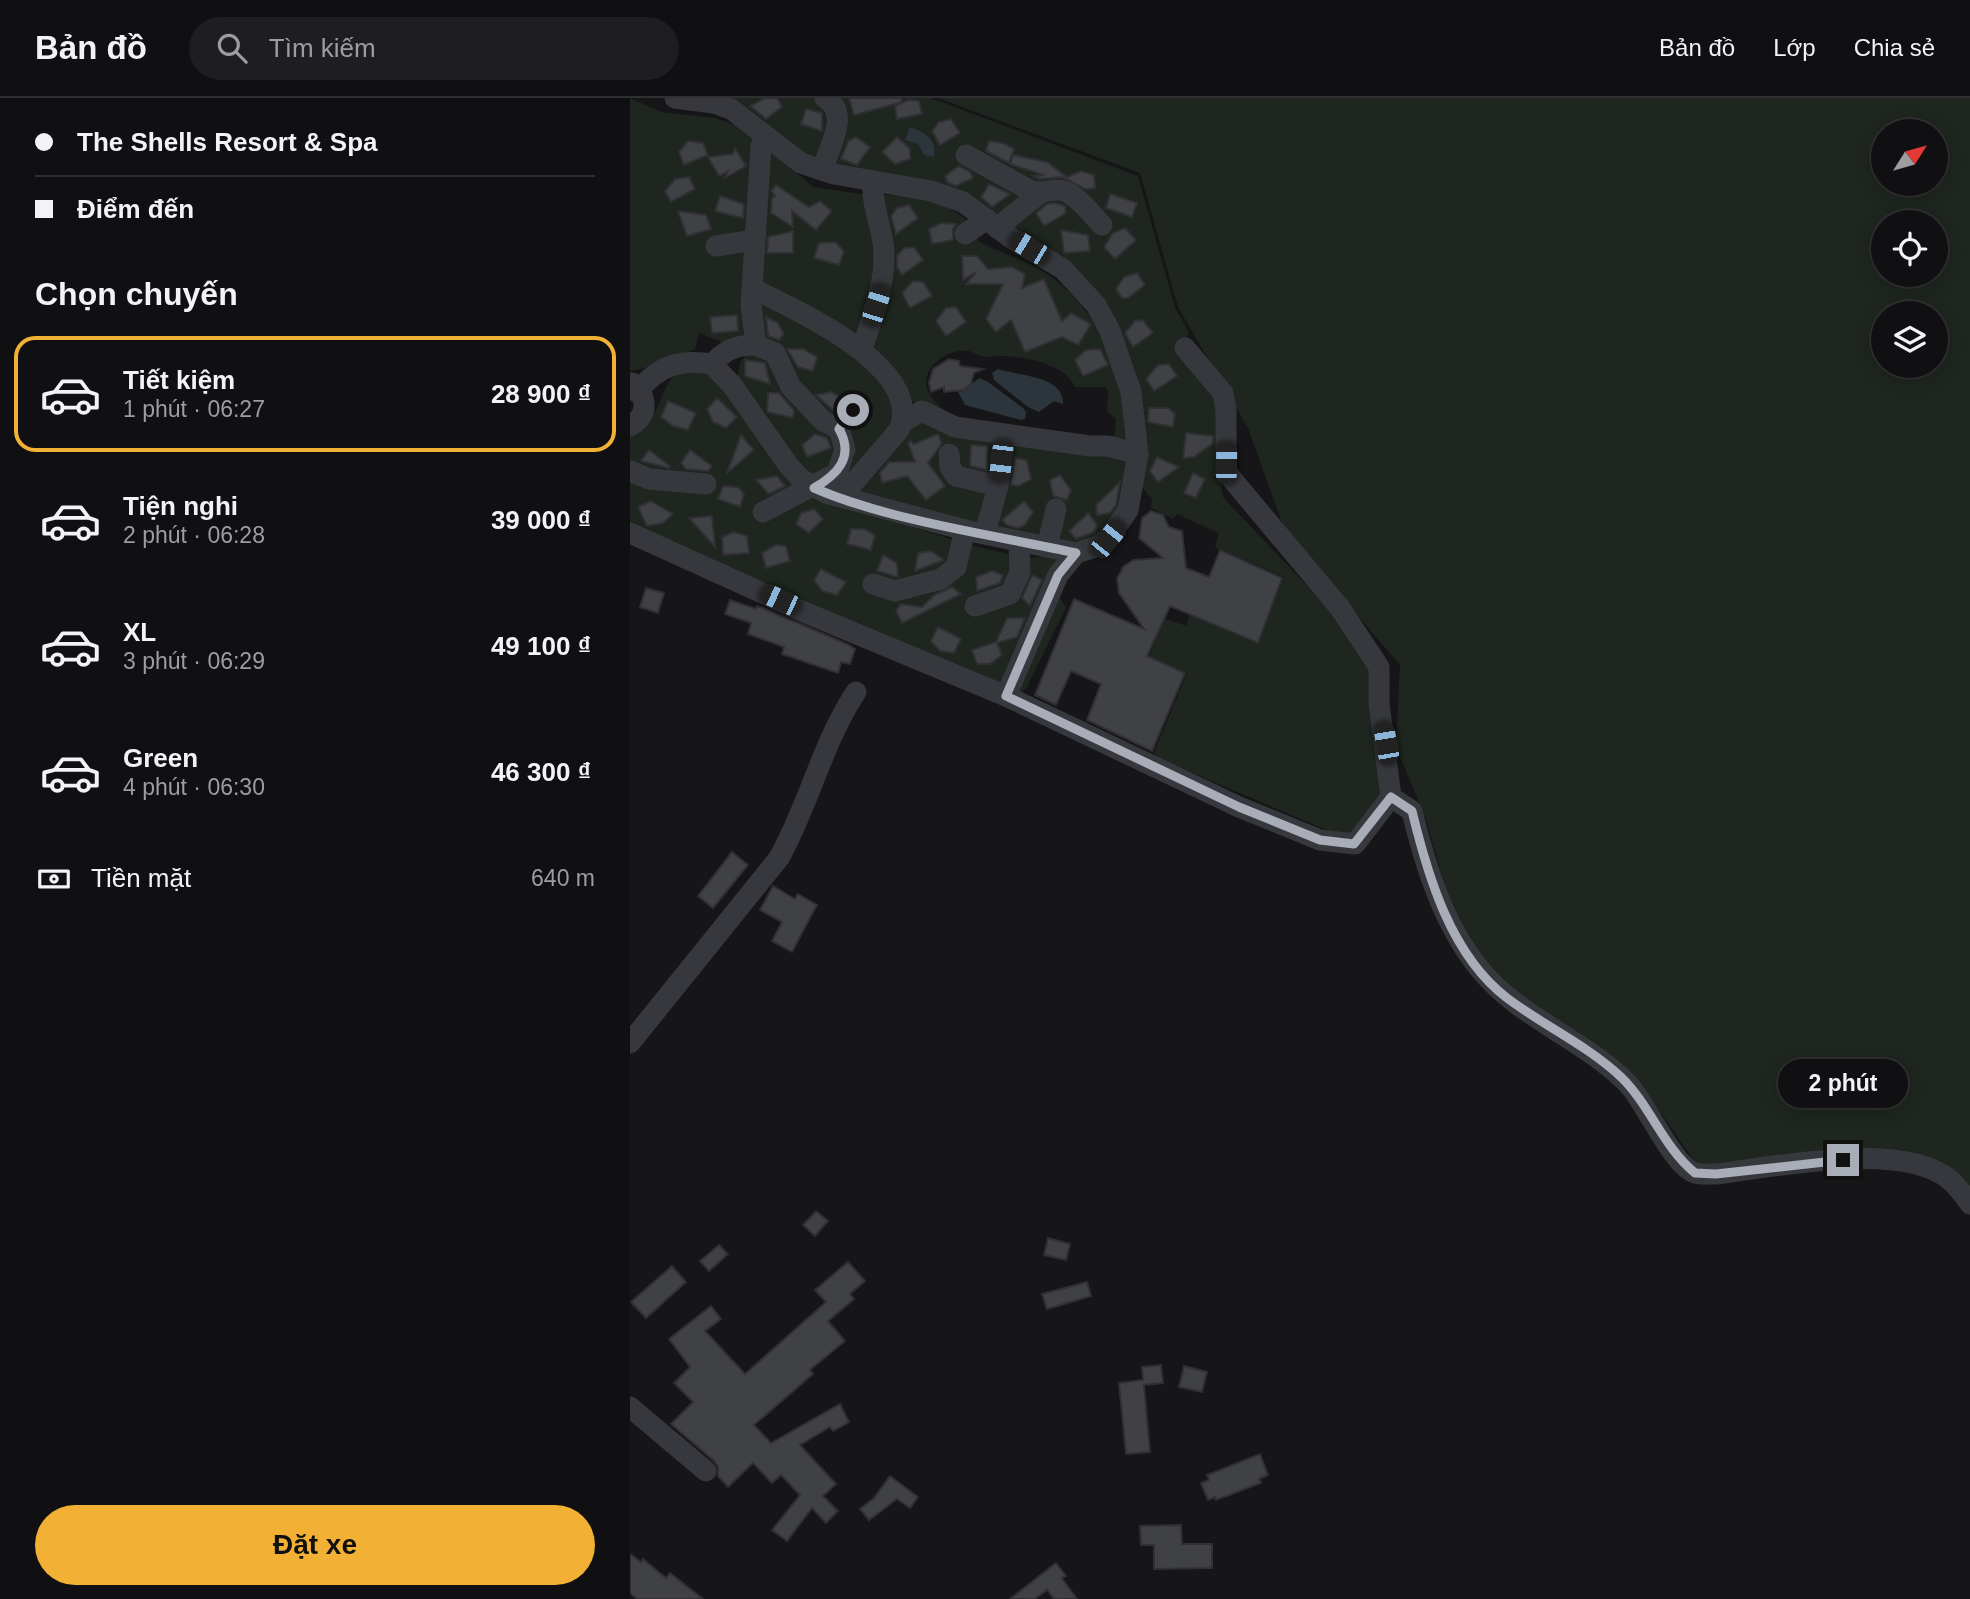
<!DOCTYPE html>
<html lang="vi">
<head>
<meta charset="utf-8">
<style>
	:root { --surface:#101012; --page:#1e1e20; --text:#f1f3f6; --muted:#9c9d9f; --line:#303032; --accent:#f2b134 }
	body { margin:0; font-family:Helvetica,sans-serif; background:var(--page); color:var(--text); height:100vh; display:flex; flex-direction:column; font-size:26px; white-space:nowrap }
	* { box-sizing:border-box; margin:0 }
	p { font-size:23px; color:var(--muted) }
	.icon { flex:none; width:38px; height:38px; fill:none; stroke:currentColor; stroke-width:2; stroke-linecap:round; stroke-linejoin:round }
	.map { position:relative; flex:1; overflow:hidden }
	.panel { display:flex; flex-direction:column; background:var(--surface); width:630px }
	.panel>* { flex:none }
	.guide { display:grid; align-content:center; height:154px; padding:0 35px; background:var(--surface) }
	.needle { width:46px; rotate:53deg }
	.fabs { position:absolute; left:1241px; top:21px; display:grid; gap:14px }
	.fabs a { display:grid; place-items:center; width:77px; height:77px; border-radius:50%; background:var(--surface); box-shadow:0 4px 18px #0003,0 0 0 2px var(--line); font-size:35px }
	.end { position:absolute; width:32px; height:32px; margin:-16px; border:9px solid #a8adb8; background:#111; box-shadow:0 0 0 4px #111 }
	.from { border-radius:50% }
	.bubble { position:absolute; height:49px; border-radius:24px; background:var(--surface); box-shadow:0 4px 18px #0003,0 0 0 2px var(--line); font-size:23px; font-weight:700; line-height:49px; text-align:center }
	.car { position:absolute; width:21px; height:42px; margin:-21px -10px; border-radius:9px; box-shadow:0 0 5px 2px #0007; background:linear-gradient(#222 24%,#8ab4d8 0 40%,#222 0 76%,#8ab4d8 0 86%,#222 0) }
	.guide b { display:flex; align-items:center; gap:24px; height:66px; font-size:26px }
	.guide b+b { border-top:2px solid var(--line) }
	.guide i { width:18px; height:18px; background:var(--text) }
	ul { padding:0; list-style:none }
	li { display:flex; align-items:center; gap:21px; height:116px; margin:0 14px 10px; padding:0 21px; border:4px solid transparent; border-radius:21px }
	li div { flex:1 }
	li b { display:block; font-size:26px }
	li em { font-style:normal; font-weight:700 }
	li.selected { border-color:var(--accent) }
	li>.icon { width:63px; height:63px; stroke-width:1.5 }
	h2 { padding:0 35px; font-size:32px; line-height:84px }
	.pay { display:flex; align-items:center; gap:18px; height:77px; padding:0 35px; font-size:26px }
	.pay p { margin-inline-start:auto }
	.button { display:flex; gap:14px; margin-top:auto; padding:14px 35px }
	.button a { flex:1; height:80px; border-radius:42px; background:var(--accent); color:#111; font-size:28px; font-weight:700; line-height:80px; text-align:center }
	header { display:flex; align-items:center; gap:42px; box-sizing:border-box; height:98px; padding:0 35px; background:var(--surface); border-bottom:2px solid var(--line) }
	header strong { font-size:33px }
	nav { display:flex; gap:38px; margin-inline-start:auto; font-size:24px }
	.search { width:490px; height:63px; background:var(--page); display:flex; align-items:center; gap:18px; box-sizing:border-box; padding:0 24px; border-radius:38px; color:var(--muted); font-size:26px }
	main { display:flex; flex:1; min-height:0 }
	.map>svg:first-child { display:block }
	.green { fill:#1e261f; fill-rule:evenodd }
	.water { fill:#2c353c }
	.building { fill:#404145; stroke:#303034; stroke-width:2 }
	.lines { fill:none; stroke-linecap:round; stroke-linejoin:round }
	.minor { stroke:#37383d; stroke-width:21 }
	.route { stroke:#a8adb8; stroke-width:9 }
</style>
</head>
<body>
<header>
<strong>Bản đồ</strong>
<div class="search"><svg class="icon" aria-label="search" viewBox="0 0 24 24"><circle cx="10" cy="10" r="6"/><path d="M15 15l6 6"/></svg>Tìm kiếm</div>
<nav><a>Bản đồ</a><a>Lớp</a><a>Chia sẻ</a></nav>
</header>
<main>
<section class="panel">
<div class="guide">
<b><i class="from"></i>The Shells Resort &amp; Spa</b>
<b><i></i>Điểm đến</b>
</div>
<h2>Chọn chuyến</h2>
<ul>
<li class="selected"><svg class="icon" aria-label="car" viewBox="0 0 24 24"><path d="M5 17H2v-5l4-1 3-4h7l3 4 3 1v5h-3M9 17h6M6 11h13"/><circle cx="7" cy="17" r="2"/><circle cx="17" cy="17" r="2"/></svg><div><b>Tiết kiệm</b><p>1 phút · 06:27</p></div><em>28 900 ₫</em></li>
<li><svg class="icon" aria-label="car" viewBox="0 0 24 24"><path d="M5 17H2v-5l4-1 3-4h7l3 4 3 1v5h-3M9 17h6M6 11h13"/><circle cx="7" cy="17" r="2"/><circle cx="17" cy="17" r="2"/></svg><div><b>Tiện nghi</b><p>2 phút · 06:28</p></div><em>39 000 ₫</em></li>
<li><svg class="icon" aria-label="car" viewBox="0 0 24 24"><path d="M5 17H2v-5l4-1 3-4h7l3 4 3 1v5h-3M9 17h6M6 11h13"/><circle cx="7" cy="17" r="2"/><circle cx="17" cy="17" r="2"/></svg><div><b>XL</b><p>3 phút · 06:29</p></div><em>49 100 ₫</em></li>
<li><svg class="icon" aria-label="car" viewBox="0 0 24 24"><path d="M5 17H2v-5l4-1 3-4h7l3 4 3 1v5h-3M9 17h6M6 11h13"/><circle cx="7" cy="17" r="2"/><circle cx="17" cy="17" r="2"/></svg><div><b>Green</b><p>4 phút · 06:30</p></div><em>46 300 ₫</em></li>
</ul>
<div class="pay"><svg class="icon" aria-label="cash" viewBox="0 0 24 24"><path d="M3 7h18v10H3z"/><circle cx="12" cy="12" r="2"/></svg>Tiền mặt<p>640 m</p></div>
<div class="button"><a>Đặt xe</a></div>
</section>
<div class="map">
<svg width="1340" height="1501" viewBox="0 0 1340 1501">
	<rect width="100%" height="100%" fill="#161618"/>
	<g class="green">
		<path d="M 0,0 L 31,14 L 85,20 L 124,34 L 116,241 L 97,246 L 69,235 L 65,251 C 43,258 23,271 0,273 Z"/>
		<path d="M 57,0 L 301,0 L 508,78 L 545,210 L 559,234 L 551,253 C 562,266 579,280 587,295 C 600,318 586,372 593,399 L 729,543 L 746,569 L 758,698 L 722,737 L 715,740 L 528,660 L 524,655 L 557,575 L 519,558 L 535,521 L 557,528 L 559,517 L 628,546 L 654,479 L 585,449 L 589,435 L 547,416 L 543,421 L 521,410 L 522,401 L 512,389 L 514,348 L 467,207 L 332,101 L 205,75 L 112,16 Z"/>
		<path d="M 308,0 L 1340,0 L 1340,1092 L 1326,1074 L 1273,1052 L 1067,1067 L 1010,985 L 904,908 L 852,864 L 817,795 L 795,718 L 766,649 L 770,567 L 655,433 L 618,330 L 548,209 L 510,75 ZM 1253,33 L 1306,33 L 1306,86 L 1253,86 ZM 1253,124 L 1306,124 L 1306,177 L 1253,177 ZM 1253,215 L 1306,215 L 1306,268 L 1253,268 Z"/>
		<path d="M 141,53 L 183,89 L 232,96 L 240,106 L 250,187 L 229,242 L 130,182 Z"/>
		<path d="M 253,97 C 279,96 320,104 338,124 C 343,129 344,138 349,143 C 354,148 399,164 411,172 C 476,213 481,267 504,335 L 494,344 L 484,342 L 486,321 L 477,313 L 478,293 L 475,289 L 445,289 C 435,263 380,255 357,259 C 351,260 344,253 337,253 C 317,250 289,271 298,293 C 302,302 313,311 319,319 L 277,301 L 242,258 Z"/>
		<path d="M 133,207 L 172,219 L 260,289 L 269,316 L 213,393 L 183,387 L 106,285 L 110,265 L 117,255 L 127,209 Z"/>
		<path d="M 70,271 L 93,283 L 195,401 L 336,446 L 395,460 L 421,458 L 427,462 L 428,496 L 436,510 L 396,591 L 388,597 L 0,432 L 0,335 C 34,317 24,304 44,277 Z"/>
		<path d="M 283,320 L 499,356 L 500,390 L 478,436 L 446,453 L 226,396 Z"/>
	</g>
	<g class="water">
		<path d="M 280,29 C 295,35 307,40 304,59 L 294,57 L 288,46 L 275,42 Z"/>
		<path d="M 368,271 C 387,278 434,277 433,306 L 424,303 L 409,314 L 398,309 L 364,282 L 362,275 Z"/>
		<path d="M 349,280 L 358,284 L 393,310 L 396,314 L 395,321 L 391,322 L 335,307 L 326,290 L 334,292 Z"/>
	</g>
	<g class="building">
		<path d="M 135,0 L 147,0 L 152,9 L 136,21 L 120,8 Z"/>
		<path d="M 219,0 L 271,0 L 272,4 L 224,17 Z"/>
		<path d="M 278,2 L 289,3 L 292,16 L 267,21 L 265,8 Z"/>
		<path d="M 176,11 L 192,15 L 192,33 L 171,26 Z"/>
		<path d="M 321,21 L 330,35 L 310,47 L 302,33 L 309,24 Z"/>
		<path d="M 226,39 L 240,49 L 227,67 L 211,61 L 218,43 Z"/>
		<path d="M 267,39 L 280,51 L 280,61 L 265,66 L 252,54 Z"/>
		<path d="M 58,43 L 73,45 L 78,57 L 54,67 L 49,54 Z"/>
		<path d="M 359,43 L 373,45 L 384,51 L 379,65 L 356,53 Z"/>
		<path d="M 105,50 L 116,68 L 95,80 L 98,73 L 89,78 L 78,59 L 103,56 Z"/>
		<path d="M 383,57 L 417,64 L 437,79 L 451,73 L 464,77 L 465,90 L 455,91 L 432,79 L 409,81 L 403,78 L 414,77 L 380,66 Z"/>
		<path d="M 329,68 L 340,74 L 343,80 L 326,88 L 318,85 L 315,78 Z"/>
		<path d="M 59,79 L 65,91 L 41,104 L 35,93 L 45,81 Z"/>
		<path d="M 359,86 L 380,96 L 362,109 L 351,99 Z"/>
		<path d="M 146,87 L 179,109 L 190,103 L 202,113 L 186,132 L 162,113 L 163,129 L 141,115 L 142,100 L 145,98 L 141,93 Z"/>
		<path d="M 480,96 L 507,105 L 502,119 L 476,110 Z"/>
		<path d="M 90,98 L 114,106 L 113,120 L 85,113 Z"/>
		<path d="M 425,105 L 435,108 L 436,115 L 414,128 L 406,115 L 417,106 Z"/>
		<path d="M 279,107 L 288,120 L 266,136 L 261,118 L 267,110 Z"/>
		<path d="M 48,113 L 76,117 L 81,131 L 57,138 Z"/>
		<path d="M 311,125 L 326,126 L 323,131 L 323,142 L 302,146 L 299,131 Z"/>
		<path d="M 495,130 L 506,142 L 485,161 L 474,149 L 483,135 Z"/>
		<path d="M 431,132 L 458,137 L 460,153 L 434,155 Z"/>
		<path d="M 163,133 L 163,155 L 137,155 L 138,139 Z"/>
		<path d="M 205,144 L 214,153 L 209,167 L 184,160 L 189,145 Z"/>
		<path d="M 284,149 L 293,162 L 272,177 L 267,169 L 267,158 L 274,150 Z"/>
		<path d="M 332,158 L 347,158 L 358,171 L 382,169 L 395,176 L 392,190 L 414,181 L 432,223 L 441,215 L 461,226 L 448,247 L 432,239 L 395,254 L 381,222 L 366,234 L 356,221 L 373,186 L 336,186 L 346,174 L 333,182 Z"/>
		<path d="M 507,175 L 515,187 L 498,200 L 492,200 L 486,191 L 494,179 Z"/>
		<path d="M 283,183 L 293,184 L 302,198 L 280,210 L 272,195 Z"/>
		<path d="M 326,209 L 336,224 L 316,238 L 306,223 L 316,210 Z"/>
		<path d="M 107,217 L 108,233 L 82,235 L 80,219 Z"/>
		<path d="M 136,219 L 148,225 L 154,236 L 149,242 L 138,238 Z"/>
		<path d="M 513,222 L 523,235 L 503,249 L 495,235 L 505,223 Z"/>
		<path d="M 157,251 L 173,251 L 187,259 L 183,273 L 168,269 Z"/>
		<path d="M 470,251 L 478,267 L 453,278 L 445,262 L 456,252 Z"/>
		<path d="M 319,261 L 329,263 L 330,268 L 353,271 L 344,275 L 341,286 L 334,292 L 314,294 L 314,289 L 301,294 L 299,285 L 303,271 Z"/>
		<path d="M 115,262 L 135,265 L 140,286 L 115,278 Z"/>
		<path d="M 539,266 L 547,278 L 524,293 L 516,281 L 528,267 Z"/>
		<path d="M 201,294 L 212,300 L 205,314 L 186,297 Z"/>
		<path d="M 138,295 L 149,295 L 164,312 L 163,320 L 137,314 Z"/>
		<path d="M 87,300 L 107,319 L 96,330 L 83,324 L 77,311 Z"/>
		<path d="M 38,303 L 66,315 L 58,332 L 43,328 L 31,319 Z"/>
		<path d="M 519,310 L 538,310 L 545,316 L 543,329 L 518,324 Z"/>
		<path d="M 556,335 L 583,338 L 583,345 L 564,359 L 553,360 Z"/>
		<path d="M 185,336 L 197,340 L 201,350 L 177,359 L 172,347 Z"/>
		<path d="M 308,336 L 312,345 L 298,365 L 315,388 L 296,402 L 277,378 L 252,385 L 250,375 L 259,364 L 285,364 L 278,345 L 281,343 L 284,346 Z"/>
		<path d="M 111,337 L 124,352 L 97,375 Z"/>
		<path d="M 341,347 L 357,348 L 357,372 L 340,368 Z"/>
		<path d="M 19,352 L 40,368 L 39,370 L 11,363 Z"/>
		<path d="M 60,352 L 82,368 L 78,373 L 56,371 L 51,365 Z"/>
		<path d="M 527,359 L 549,369 L 528,384 L 520,373 Z"/>
		<path d="M 385,360 L 397,362 L 401,381 L 389,388 L 381,387 Z"/>
		<path d="M 563,375 L 575,381 L 566,400 L 554,395 Z"/>
		<path d="M 430,377 L 441,392 L 437,402 L 423,398 L 420,382 Z"/>
		<path d="M 147,378 L 155,388 L 139,396 L 126,382 Z"/>
		<path d="M 490,384 L 486,407 L 480,415 L 467,417 L 466,407 Z"/>
		<path d="M 93,388 L 108,389 L 114,396 L 110,409 L 88,401 Z"/>
		<path d="M 21,403 L 43,416 L 33,425 L 17,428 L 8,409 Z"/>
		<path d="M 394,403 L 403,414 L 395,427 L 388,430 L 377,427 L 372,422 Z"/>
		<path d="M 184,411 L 193,421 L 179,435 L 166,426 L 171,415 Z"/>
		<path d="M 521,413 L 533,417 L 539,429 L 552,433 L 556,470 L 579,479 L 590,452 L 652,480 L 628,545 L 540,508 L 517,558 L 555,575 L 522,653 L 457,622 L 471,586 L 441,573 L 426,607 L 405,597 L 444,501 L 514,531 L 489,495 L 487,481 L 493,469 L 503,462 L 533,460 L 509,440 L 512,420 Z"/>
		<path d="M 458,415 L 467,427 L 464,434 L 446,441 L 439,433 Z"/>
		<path d="M 82,418 L 85,449 L 59,420 Z"/>
		<path d="M 221,431 L 234,431 L 245,437 L 241,452 L 217,446 Z"/>
		<path d="M 104,434 L 117,438 L 119,455 L 93,457 L 92,439 Z"/>
		<path d="M 146,447 L 156,448 L 160,463 L 136,470 L 132,455 Z"/>
		<path d="M 301,453 L 314,462 L 285,473 L 288,455 Z"/>
		<path d="M 253,457 L 267,465 L 268,479 L 247,473 Z"/>
		<path d="M 191,471 L 216,484 L 207,497 L 192,493 L 184,482 Z"/>
		<path d="M 362,473 L 373,477 L 370,485 L 347,493 L 346,479 Z"/>
		<path d="M 402,477 L 412,482 L 400,508 L 392,500 Z"/>
		<path d="M 322,489 L 331,496 L 272,525 L 266,513 L 271,506 L 292,509 L 304,497 Z"/>
		<path d="M 16,490 L 34,495 L 28,515 L 10,509 Z"/>
		<path d="M 100,502 L 126,511 L 127,508 L 133,510 L 217,546 L 225,551 L 220,566 L 211,564 L 208,575 L 152,556 L 154,549 L 118,536 L 121,525 L 95,516 Z"/>
		<path d="M 377,520 L 395,520 L 387,539 L 367,545 L 372,557 L 360,566 L 347,566 L 342,552 L 366,544 Z"/>
		<path d="M 308,529 L 331,541 L 324,555 L 310,553 L 301,543 Z"/>
		<path d="M 102,754 L 118,767 L 83,810 L 68,798 Z"/>
		<path d="M 143,788 L 165,801 L 168,796 L 187,807 L 162,854 L 142,843 L 152,824 L 130,812 Z"/>
		<path d="M 186,1113 L 198,1123 L 185,1138 L 173,1127 Z"/>
		<path d="M 418,1140 L 440,1146 L 436,1162 L 414,1157 Z"/>
		<path d="M 89,1147 L 98,1156 L 79,1173 L 70,1163 Z"/>
		<path d="M 218,1164 L 235,1183 L 220,1196 L 224,1201 L 198,1223 L 215,1243 L 180,1272 L 183,1276 L 124,1327 L 141,1345 L 210,1306 L 219,1324 L 203,1333 L 200,1329 L 170,1347 L 206,1386 L 193,1398 L 208,1413 L 196,1425 L 182,1410 L 157,1443 L 142,1432 L 170,1397 L 151,1377 L 142,1385 L 123,1365 L 98,1389 L 88,1378 L 88,1369 L 84,1363 L 41,1326 L 63,1304 L 44,1285 L 60,1269 L 39,1241 L 81,1208 L 91,1221 L 75,1233 L 115,1276 L 196,1204 L 185,1192 Z"/>
		<path d="M 42,1168 L 56,1184 L 16,1220 L 1,1204 Z"/>
		<path d="M 457,1184 L 461,1198 L 417,1211 L 412,1196 Z"/>
		<path d="M 531,1267 L 533,1285 L 514,1287 L 520,1354 L 496,1356 L 489,1285 L 513,1282 L 512,1269 Z"/>
		<path d="M 554,1268 L 577,1274 L 572,1294 L 549,1289 Z"/>
		<path d="M 630,1356 L 638,1377 L 629,1381 L 631,1385 L 586,1402 L 585,1399 L 578,1402 L 571,1385 L 579,1382 L 577,1377 Z"/>
		<path d="M 260,1378 L 288,1399 L 280,1410 L 267,1401 L 239,1422 L 230,1411 L 244,1400 Z"/>
		<path d="M 551,1427 L 552,1446 L 582,1446 L 582,1470 L 524,1471 L 524,1447 L 511,1447 L 510,1428 Z"/>
		<path d="M 0,1456 L 11,1464 L 13,1461 L 36,1480 L 40,1475 L 73,1501 L 7,1501 L 0,1495 Z"/>
		<path d="M 426,1465 L 436,1478 L 432,1480 L 447,1501 L 424,1501 L 417,1492 L 405,1501 L 380,1501 Z"/>
	</g>
	<g class="lines">
		<g class="minor">
			<path d="M 336,57 L 401,93 C 412,96 418,91 429,92 C 445,93 461,116 472,127"/>
			<path d="M 192,72 C 199,50 221,14 195,0"/>
			<path d="M 367,130 L 410,95"/>
			<path d="M 335,136 L 357,121"/>
			<path d="M 86,148 L 125,142"/>
			<path d="M 124,191 C 165,212 296,269 269,332 L 212,398"/>
			<path d="M 126,247 L 145,255 L 161,289 L 193,323 L 209,331 L 215,351 L 207,375 L 133,414"/>
			<path d="M 555,250 L 593,295 L 596,311 L 596,374 L 710,510 L 749,569 L 749,605 L 761,699 L 782,713 C 795,767 813,825 848,869 C 888,920 953,940 998,986 C 1016,1005 1043,1068 1065,1075 C 1071,1077 1080,1076 1086,1076 C 1146,1069 1270,1042 1319,1081 C 1327,1088 1334,1097 1340,1106"/>
			<path d="M 232,251 C 242,219 255,189 254,154 C 253,130 241,108 243,83"/>
			<path d="M 82,266 C 96,251 106,247 126,247 L 121,207 L 131,48 L 136,38"/>
			<path d="M 7,294 C 29,267 49,261 82,266 L 102,287 L 159,368 L 171,381 L 196,395 L 335,432 L 446,455 L 466,449 L 478,441 L 498,412 L 508,356 L 501,294 L 480,233 L 466,207 L 433,171 L 381,140 L 333,104 L 301,93 L 204,76 L 171,65 L 101,11 L 84,5 L 45,0"/>
			<path d="M 272,324 L 292,313 L 325,329 L 460,348 L 478,348 L 508,356"/>
			<path d="M 0,328 C 20,317 17,297 2,285"/>
			<path d="M 209,331 L 223,312"/>
			<path d="M 319,356 L 320,369 L 326,378 L 368,388"/>
			<path d="M 0,373 L 19,381 L 76,386"/>
			<path d="M 0,435 L 174,514 L 376,598 L 609,709 L 690,742 L 725,746 L 761,699"/>
			<path d="M 355,435 L 368,388 L 374,338"/>
			<path d="M 417,449 L 426,411"/>
			<path d="M 243,486 L 265,493 L 311,481 L 326,469 L 335,432"/>
			<path d="M 345,508 L 380,496 L 390,474 L 389,445"/>
			<path d="M 376,598 L 428,477 L 446,455"/>
			<path d="M 0,945 L 149,760 C 179,707 192,645 226,594"/>
			<path d="M 0,1309 L 76,1373"/>
		</g>
	</g>
	<g class="lines">
		<path class="route" d="M 223,312 L 209,331 C 225,359 207,377 184,390 C 260,423 364,437 446,455 L 428,477 L 376,598 L 609,709 L 690,742 L 724,746 L 761,699 L 782,713 C 798,779 821,857 877,900 C 914,928 957,947 991,979 C 1020,1007 1033,1049 1065,1075 L 1086,1076 L 1213,1062"/>
	</g>
</svg>
<div class="fabs">
<a><svg class="needle" viewBox="-14 -14 28 28"><path d="M0-13l5 13h-10z" fill="#e53935"/><path d="M0 13l5-13h-10z" fill="#9c9d9f"/></svg></a>
<a><svg class="icon" aria-label="locate" viewBox="0 0 24 24"><circle cx="12" cy="12" r="6"/><path d="M12 2v4M12 18v4M2 12h4M18 12h4"/></svg></a>
<a><svg class="icon" aria-label="layers" viewBox="0 0 24 24"><path d="M12 4l9 5-9 5-9-5zM3 14l9 5 9-5"/></svg></a>
</div>
<i class="end from" style="left:223px;top:312px"></i>
<i class="end" style="left:1213px;top:1062px"></i>
<div class="bubble" style="left:1148px;top:961px;width:130px">2 phút</div>
<i class="car" style="left:399px;top:150px;rotate:301deg"></i>
<i class="car" style="left:246px;top:207px;rotate:18deg"></i>
<i class="car" style="left:371px;top:363px;rotate:187deg"></i>
<i class="car" style="left:596px;top:365px;rotate:1deg"></i>
<i class="car" style="left:478px;top:441px;rotate:39deg"></i>
<i class="car" style="left:150px;top:502px;rotate:295deg"></i>
<i class="car" style="left:756px;top:645px;rotate:350deg"></i>
</div>
</main>
</body>
</html>
